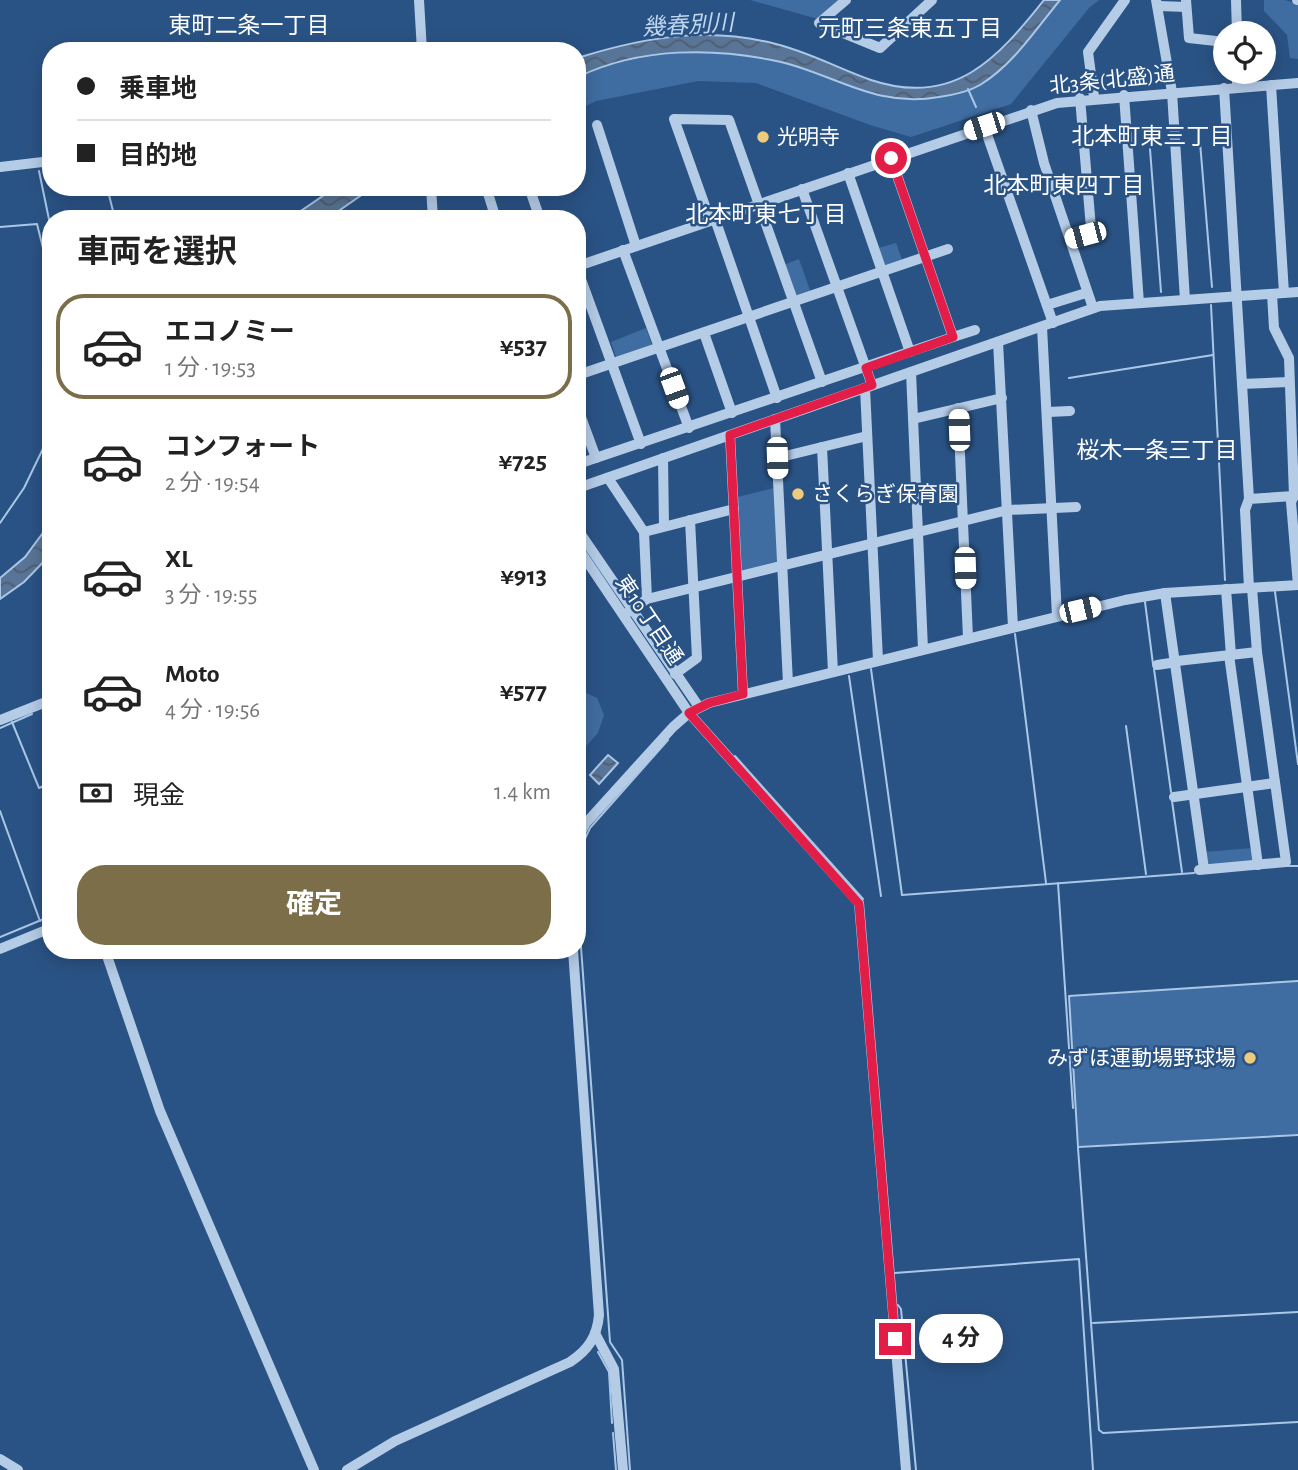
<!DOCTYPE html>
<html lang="ja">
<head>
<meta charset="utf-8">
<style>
	:root { --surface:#fff; --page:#f2f2f2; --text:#222; --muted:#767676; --line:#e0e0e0; --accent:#7d6e4a }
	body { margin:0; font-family:"Alegreya Sans","Noto Sans JP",sans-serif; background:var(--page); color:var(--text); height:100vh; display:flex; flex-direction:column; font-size:26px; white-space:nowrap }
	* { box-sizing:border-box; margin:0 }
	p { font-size:23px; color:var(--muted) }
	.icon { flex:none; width:38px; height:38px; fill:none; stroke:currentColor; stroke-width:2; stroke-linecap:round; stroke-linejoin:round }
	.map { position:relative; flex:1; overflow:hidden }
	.side { position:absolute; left:42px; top:210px; width:544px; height:749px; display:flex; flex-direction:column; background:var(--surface); border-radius:28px; box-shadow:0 4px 18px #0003 }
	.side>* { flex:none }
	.hud { position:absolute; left:42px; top:42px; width:544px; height:154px; border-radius:28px; box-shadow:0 4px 18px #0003; display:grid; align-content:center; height:154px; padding:0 35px; background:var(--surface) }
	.tools { position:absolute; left:1213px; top:21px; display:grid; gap:14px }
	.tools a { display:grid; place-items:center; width:63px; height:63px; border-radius:50%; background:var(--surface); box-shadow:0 4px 18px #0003; font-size:35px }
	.end { position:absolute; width:32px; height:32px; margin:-16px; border:9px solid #e11d48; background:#fff; box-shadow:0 0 0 4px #fff }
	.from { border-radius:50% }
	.bubble { position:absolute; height:49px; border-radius:24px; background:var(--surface); box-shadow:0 4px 18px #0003; font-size:23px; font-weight:700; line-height:49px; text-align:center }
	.car { position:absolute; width:21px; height:42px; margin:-21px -10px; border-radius:9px; box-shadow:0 0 5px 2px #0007; background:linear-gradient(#fff 24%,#345 0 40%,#fff 0 76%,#345 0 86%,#fff 0) }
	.hud b { display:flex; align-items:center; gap:24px; height:66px; font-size:26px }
	.hud b+b { border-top:2px solid var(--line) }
	.hud i { width:18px; height:18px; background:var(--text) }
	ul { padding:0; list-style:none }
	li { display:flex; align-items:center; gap:21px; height:105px; margin:0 14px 10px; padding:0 21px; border:4px solid transparent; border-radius:28px }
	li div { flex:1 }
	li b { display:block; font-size:26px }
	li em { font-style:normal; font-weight:700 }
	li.selected { border-color:var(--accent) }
	li>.icon { width:63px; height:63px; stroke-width:1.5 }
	h2 { padding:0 35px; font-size:32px; line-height:84px }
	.pay { display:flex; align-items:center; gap:18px; height:77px; padding:0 35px; font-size:26px }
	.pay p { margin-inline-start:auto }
	.primary-button { display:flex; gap:14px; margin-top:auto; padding:14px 35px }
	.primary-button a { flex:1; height:80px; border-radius:28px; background:var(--accent); color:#fff; font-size:28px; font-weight:700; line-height:80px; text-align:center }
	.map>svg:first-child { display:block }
	.green { fill:#3f6da1 }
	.water { fill:url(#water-waves); stroke:#aac7e7; stroke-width:2 }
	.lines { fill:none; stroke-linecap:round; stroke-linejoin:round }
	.stream { stroke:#aac7e7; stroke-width:2 }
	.minor { stroke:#b5cce7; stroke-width:10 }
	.route { stroke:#e11d48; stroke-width:9 }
	.poi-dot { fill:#edca7c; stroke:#2a5385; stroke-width:2.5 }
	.labels { text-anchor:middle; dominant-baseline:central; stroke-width:5; stroke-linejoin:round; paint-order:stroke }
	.street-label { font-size:21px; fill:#fff; stroke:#2a5385 }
	.poi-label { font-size:21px; fill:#fff; stroke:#2a5385; text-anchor:start }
	.neighbourhood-label { font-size:23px; fill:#fff; stroke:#2a5385 }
	.water-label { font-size:23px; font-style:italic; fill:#c0d6ee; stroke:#2a5385 }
</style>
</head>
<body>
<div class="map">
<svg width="1298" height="1470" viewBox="0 0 1298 1470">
	<defs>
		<pattern id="water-waves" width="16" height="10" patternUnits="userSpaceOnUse" patternTransform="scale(1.75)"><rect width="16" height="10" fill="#587497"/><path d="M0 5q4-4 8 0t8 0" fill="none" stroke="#515e6e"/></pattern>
	</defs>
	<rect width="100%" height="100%" fill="#2a5385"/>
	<g class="green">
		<path d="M 750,0 L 840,0 L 818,19 Z"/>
		<path d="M 1060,0 L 1099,0 L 1089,8 L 1011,104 L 911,137 L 870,125 L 756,83 L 698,81 L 596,101 L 578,110 L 578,77 C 639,47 715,46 781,62 C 836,77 880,108 939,97 C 953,95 968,92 980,85 C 1013,64 1036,30 1060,0 Z"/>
		<path d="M 1264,0 L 1285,0 L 1298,4 L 1298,59 L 1290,58 L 1287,35 L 1264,11 Z"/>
		<path d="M 896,243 L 904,265 L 882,271 L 875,249 Z"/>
		<path d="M 799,259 L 812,296 L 794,302 L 781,266 Z"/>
		<path d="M 646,328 L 652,345 L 616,357 L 611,342 Z"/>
		<path d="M 778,487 L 782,567 L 737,578 L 733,498 Z"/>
		<path d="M 578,689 L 597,698 L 604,715 L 598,733 L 578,755 Z"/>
		<path d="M 1253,848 L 1254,861 L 1209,867 L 1205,852 Z"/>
		<path d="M 1298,981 L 1298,1134 L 1078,1146 L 1070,997 Z"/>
	</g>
	<g class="water">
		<path d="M 1044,0 L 1060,0 C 1036,29 1013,65 980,85 C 968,92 953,95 939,97 C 876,108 838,76 781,62 C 714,47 640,47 578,77 L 578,58 L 584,56 C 646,37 707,27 772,43 C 807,51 837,68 871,80 C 954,108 998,58 1044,0 Z"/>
		<path d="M 336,187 L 373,187 L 327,219 L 289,219 Z"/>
		<path d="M 51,522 L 51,554 L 24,582 L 0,599 L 0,578 L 25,557 Z"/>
		<path d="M 608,755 L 618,763 L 599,784 L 590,775 Z"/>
	</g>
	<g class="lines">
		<g class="stream">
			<path d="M 968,89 L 976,107"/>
			<path d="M 1199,130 L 1212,287"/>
			<path d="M 1150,149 L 1161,292"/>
			<path d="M 39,171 L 51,229"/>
			<path d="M 107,187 L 115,219"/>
			<path d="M 0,227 L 37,224 L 43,248 L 51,246"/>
			<path d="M 1211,305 L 1225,580"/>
			<path d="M 1069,378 L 1213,355"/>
			<path d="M 0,523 L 24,488 L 51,432"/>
			<path d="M 1275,592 L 1298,764"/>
			<path d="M 1145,602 L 1153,664"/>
			<path d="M 1015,634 L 1046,883"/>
			<path d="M 871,669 L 902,895 L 1194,873"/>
			<path d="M 1154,669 L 1171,792"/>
			<path d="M 849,676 L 881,896"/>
			<path d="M 12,722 L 39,788 L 51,783"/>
			<path d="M 1126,726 L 1146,874"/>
			<path d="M 0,728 L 32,714"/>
			<path d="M 735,756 L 863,899"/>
			<path d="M 1172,801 L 1182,872"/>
			<path d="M 0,811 L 40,921"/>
			<path d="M 578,854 L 590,828 L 668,740"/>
			<path d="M 1287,866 L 1298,866"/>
			<path d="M 1058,883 L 1073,1108"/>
			<path d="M 578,906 L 610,1342 L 622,1360 L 630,1470"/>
			<path d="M 0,937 L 51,916"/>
			<path d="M 1298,981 L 1069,996 L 1078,1147 L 1298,1135"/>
			<path d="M 1078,1148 L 1099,1430 L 1103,1433 L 1298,1422"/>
			<path d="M 895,1273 L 1079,1259 L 1093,1470"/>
			<path d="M 898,1305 L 901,1309 L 916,1470"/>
			<path d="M 1093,1323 L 1298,1312"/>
			<path d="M 598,1352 L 609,1372 L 612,1423"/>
			<path d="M 613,1433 L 616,1470"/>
		</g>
		<g class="minor">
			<path d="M 419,0 L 422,51"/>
			<path d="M 846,0 L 819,23 L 880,48 L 932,0"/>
			<path d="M 1156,0 L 1172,92 L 1185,300"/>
			<path d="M 1186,0 L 1189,38 L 1225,42"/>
			<path d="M 1236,0 L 1237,33"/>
			<path d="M 1297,0 L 1298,0"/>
			<path d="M 1159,6 L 1186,7"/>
			<path d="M 1237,72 L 1237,87"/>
			<path d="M 1271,85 L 1284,293"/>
			<path d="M 1224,88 L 1249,499"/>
			<path d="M 1124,95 L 1139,303"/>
			<path d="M 1094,97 L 1088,52 L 1125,0"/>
			<path d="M 1031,110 L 1044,163 L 1093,308"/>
			<path d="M 597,125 L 636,246"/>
			<path d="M 984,126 L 1053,323"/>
			<path d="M 0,167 L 51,161"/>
			<path d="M 848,173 L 910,352"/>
			<path d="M 431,187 L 433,219"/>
			<path d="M 486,187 L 496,219"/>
			<path d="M 529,187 L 540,219"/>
			<path d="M 802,189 L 872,385"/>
			<path d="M 715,219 L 777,398"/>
			<path d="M 710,220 L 674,119 L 729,120 L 822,382"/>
			<path d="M 1070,238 L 1085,235 L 1091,228 L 1080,98"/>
			<path d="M 623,250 L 689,428"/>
			<path d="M 578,266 L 1057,103 L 1298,83"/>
			<path d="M 578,271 L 641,444"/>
			<path d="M 1047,305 L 1086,293"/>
			<path d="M 1042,327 L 1057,616"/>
			<path d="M 704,333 L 732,413"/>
			<path d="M 953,337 L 975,330"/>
			<path d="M 998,342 L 1013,627"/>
			<path d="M 911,372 L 923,649"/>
			<path d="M 578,375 L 948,249"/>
			<path d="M 1242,384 L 1289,382"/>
			<path d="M 865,388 L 878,660"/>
			<path d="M 958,408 L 968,638"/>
			<path d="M 578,409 L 596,458"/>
			<path d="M 1048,412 L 1070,411"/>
			<path d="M 775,419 L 788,683"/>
			<path d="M 913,419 L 1002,398"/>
			<path d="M 730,435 L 743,694"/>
			<path d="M 663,458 L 664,526"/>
			<path d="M 777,458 L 822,447"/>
			<path d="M 578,464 L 953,337 L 891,158"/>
			<path d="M 608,478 L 644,532 L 647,599"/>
			<path d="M 578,488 L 1100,306 L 1298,292"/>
			<path d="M 578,530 L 699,707"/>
			<path d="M 644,532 L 734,509"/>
			<path d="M 578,548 L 689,713 L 859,903 L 906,1470"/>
			<path d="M 1249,588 L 1245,510 L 1249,499 L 1294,496"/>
			<path d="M 1226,589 L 1231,655"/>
			<path d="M 1165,593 L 1204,869"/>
			<path d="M 624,615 L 647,599 L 963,521 L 1008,510 L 1076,507"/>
			<path d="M 1229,655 L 1258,865"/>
			<path d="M 1177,661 L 1257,652"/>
			<path d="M 1157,665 L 1177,662"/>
			<path d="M 833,672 L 822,447 L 867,436"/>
			<path d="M 675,674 L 697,658 L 690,520"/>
			<path d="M 0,720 L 51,700"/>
			<path d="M 1174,797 L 1275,783"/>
			<path d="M 578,838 L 585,824 L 673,727 L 689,713 L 709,703 L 1125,600 L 1165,593 L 1298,585 L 1291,502 L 1294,496 L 1289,358 L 1274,328 L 1272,294"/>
			<path d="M 1199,870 L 1286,862 L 1257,652 L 1252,588"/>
			<path d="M 0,949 L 51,928"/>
			<path d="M 105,950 L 160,1111 L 314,1470"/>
			<path d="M 596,1335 L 614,1369 L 623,1470"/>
			<path d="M 0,1459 L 18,1470"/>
			<path d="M 347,1470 L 395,1441 L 570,1362 C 588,1350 597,1337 599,1315 L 573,950"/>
		</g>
	</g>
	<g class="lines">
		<path class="route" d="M 891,158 L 953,337 L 866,368 L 872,385 L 730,435 L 743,694 L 709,703 L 689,713 L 859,904 L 895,1339"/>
	</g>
	<g class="poi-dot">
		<circle cx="763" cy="137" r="7"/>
		<circle cx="798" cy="494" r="7"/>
		<circle cx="1250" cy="1058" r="7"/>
	</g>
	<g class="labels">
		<g class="street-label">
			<text transform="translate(1112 80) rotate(-6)">北3条(北盛)通</text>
			<text transform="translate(649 620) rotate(56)">東10丁目通</text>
		</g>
		<g class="poi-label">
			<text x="777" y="137">光明寺</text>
			<text x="812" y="494">さくらぎ保育園</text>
			<text x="1236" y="1058" text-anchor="end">みずほ運動場野球場</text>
		</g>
		<g class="neighbourhood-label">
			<text x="249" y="26">東町二条一丁目</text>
			<text x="910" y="29">元町三条東五丁目</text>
			<text x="1152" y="137">北本町東三丁目</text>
			<text x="1064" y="186">北本町東四丁目</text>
			<text x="766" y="215">北本町東七丁目</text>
			<text x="1157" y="451">桜木一条三丁目</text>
		</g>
		<g class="water-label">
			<text transform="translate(688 26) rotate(-3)">幾春別川</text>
		</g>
	</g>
</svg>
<div class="tools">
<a><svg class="icon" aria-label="locate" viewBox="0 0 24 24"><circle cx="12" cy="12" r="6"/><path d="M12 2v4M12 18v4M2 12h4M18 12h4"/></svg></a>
</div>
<i class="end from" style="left:891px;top:158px"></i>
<i class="end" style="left:895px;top:1339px"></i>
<div class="bubble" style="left:919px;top:1314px;width:84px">4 分</div>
<i class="car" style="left:984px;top:126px;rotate:252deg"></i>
<i class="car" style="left:1085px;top:235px;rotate:255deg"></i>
<i class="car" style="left:674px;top:388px;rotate:160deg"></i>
<i class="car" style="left:959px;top:430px;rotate:358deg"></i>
<i class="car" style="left:777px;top:458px;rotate:178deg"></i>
<i class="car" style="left:965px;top:568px;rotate:178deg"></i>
<i class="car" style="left:1080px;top:610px;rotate:77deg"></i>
<div class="hud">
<b><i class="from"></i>乗車地</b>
<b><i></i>目的地</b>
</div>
<section class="side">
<h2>車両を選択</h2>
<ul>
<li class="selected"><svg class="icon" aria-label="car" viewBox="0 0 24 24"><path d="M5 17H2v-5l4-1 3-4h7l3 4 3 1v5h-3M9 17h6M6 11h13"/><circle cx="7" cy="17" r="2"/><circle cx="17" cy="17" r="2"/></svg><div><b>エコノミー</b><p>1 分 · 19:53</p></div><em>¥537</em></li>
<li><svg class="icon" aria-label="car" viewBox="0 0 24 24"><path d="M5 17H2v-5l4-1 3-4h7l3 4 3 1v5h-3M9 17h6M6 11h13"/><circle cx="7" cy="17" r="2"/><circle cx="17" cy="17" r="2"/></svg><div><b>コンフォート</b><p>2 分 · 19:54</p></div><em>¥725</em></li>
<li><svg class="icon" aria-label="car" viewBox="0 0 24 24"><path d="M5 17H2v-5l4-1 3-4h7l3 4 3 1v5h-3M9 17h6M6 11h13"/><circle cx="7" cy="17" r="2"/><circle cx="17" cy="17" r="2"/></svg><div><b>XL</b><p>3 分 · 19:55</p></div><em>¥913</em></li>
<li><svg class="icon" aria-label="car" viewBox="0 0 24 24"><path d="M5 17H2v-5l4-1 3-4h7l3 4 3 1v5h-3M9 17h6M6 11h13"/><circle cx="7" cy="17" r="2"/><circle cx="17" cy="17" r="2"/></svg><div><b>Moto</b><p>4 分 · 19:56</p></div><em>¥577</em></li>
</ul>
<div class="pay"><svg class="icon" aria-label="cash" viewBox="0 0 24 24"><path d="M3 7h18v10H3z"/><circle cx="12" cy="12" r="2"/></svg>現金<p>1.4 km</p></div>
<div class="primary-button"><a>確定</a></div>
</section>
</div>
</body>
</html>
